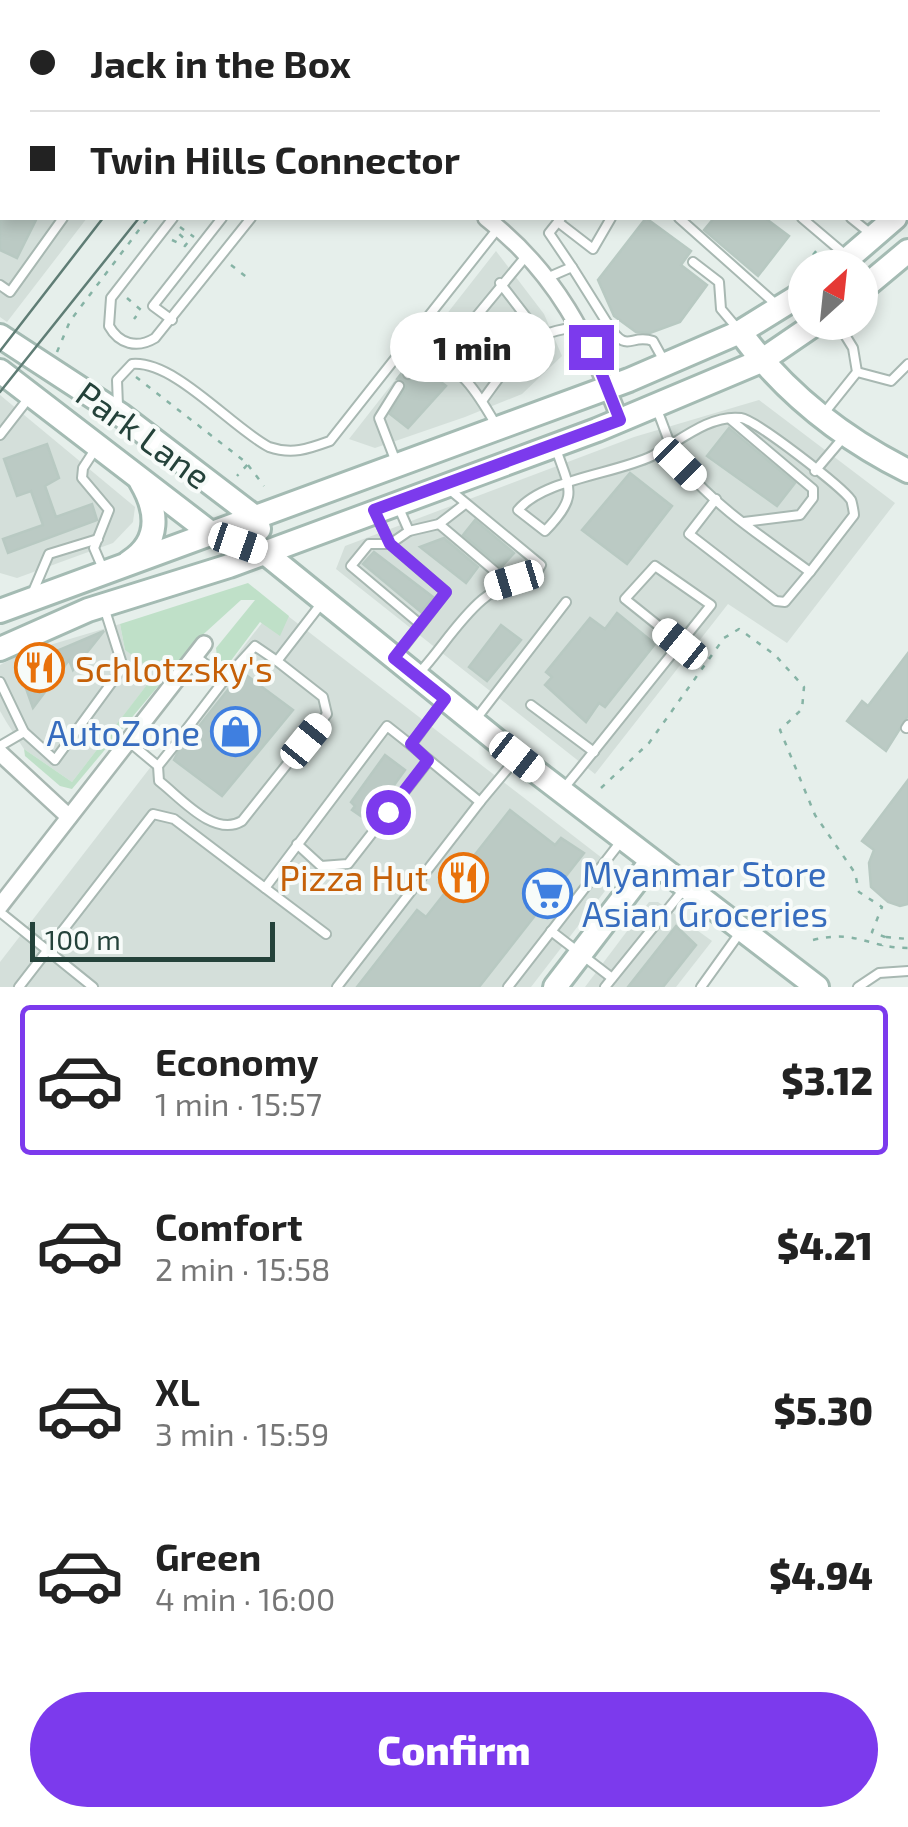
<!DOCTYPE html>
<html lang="en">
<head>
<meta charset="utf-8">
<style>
	:root { --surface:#fff; --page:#f2f2f2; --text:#222; --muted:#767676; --line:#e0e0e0; --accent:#7c3aed }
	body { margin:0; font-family:"Exo 2",sans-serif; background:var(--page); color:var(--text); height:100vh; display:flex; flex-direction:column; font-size:38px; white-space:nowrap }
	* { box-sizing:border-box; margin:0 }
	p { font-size:32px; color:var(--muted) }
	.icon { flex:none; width:55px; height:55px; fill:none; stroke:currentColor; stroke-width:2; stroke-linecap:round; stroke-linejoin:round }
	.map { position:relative; height:987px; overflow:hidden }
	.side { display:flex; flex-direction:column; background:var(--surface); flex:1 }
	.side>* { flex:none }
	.top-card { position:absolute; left:0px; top:0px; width:910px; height:220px; box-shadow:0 5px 15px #0003; display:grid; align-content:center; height:220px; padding:0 30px; background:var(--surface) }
	.needle { width:65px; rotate:27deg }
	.controls { position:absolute; left:788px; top:250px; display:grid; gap:20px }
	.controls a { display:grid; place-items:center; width:90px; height:90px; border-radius:50%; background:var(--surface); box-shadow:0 5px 15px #0003; font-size:50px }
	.scale { position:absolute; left:30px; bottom:25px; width:245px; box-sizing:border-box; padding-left:10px; border:5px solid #24423a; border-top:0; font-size:28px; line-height:35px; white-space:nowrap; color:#24423a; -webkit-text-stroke:8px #f7fbf9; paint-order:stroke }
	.end { position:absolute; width:45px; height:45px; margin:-22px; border:12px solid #7c3aed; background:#fff; box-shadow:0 0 0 5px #fff }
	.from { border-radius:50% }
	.bubble { position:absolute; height:70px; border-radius:35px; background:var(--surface); box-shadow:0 5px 15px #0003; font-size:32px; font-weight:800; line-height:70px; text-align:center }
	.car { position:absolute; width:30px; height:60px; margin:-30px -15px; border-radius:12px; box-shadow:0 0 8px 2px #0007; background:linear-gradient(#fff 24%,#345 0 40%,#fff 0 76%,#345 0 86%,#fff 0) }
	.top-card b { display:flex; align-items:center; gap:35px; height:95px; font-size:38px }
	.top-card b+b { border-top:2px solid var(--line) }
	.top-card i { width:25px; height:25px; background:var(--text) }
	ul { padding:18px 0 0; list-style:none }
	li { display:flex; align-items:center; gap:30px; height:150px; margin:0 20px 15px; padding:0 10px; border:5px solid transparent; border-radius:10px }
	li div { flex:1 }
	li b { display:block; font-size:38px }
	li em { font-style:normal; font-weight:800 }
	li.on { border-color:var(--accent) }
	li>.icon { width:90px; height:90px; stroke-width:1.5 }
	.primary-button { display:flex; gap:20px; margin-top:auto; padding:20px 30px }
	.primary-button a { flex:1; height:115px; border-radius:60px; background:var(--accent); color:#fff; font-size:40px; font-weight:800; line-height:115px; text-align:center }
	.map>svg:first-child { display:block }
	.built { fill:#d4dfda }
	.green { fill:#bfe0c8 }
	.building { fill:#bbcac4; stroke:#b8c9c2; stroke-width:2.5 }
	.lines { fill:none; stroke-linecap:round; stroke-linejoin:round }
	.lane-casing { stroke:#a8b8b2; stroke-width:12 }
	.street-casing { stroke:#a8b8b2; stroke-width:20 }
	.secondary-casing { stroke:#a4bbb3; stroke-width:28 }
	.path { stroke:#86b3a5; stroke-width:2.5; stroke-dasharray:5 8; stroke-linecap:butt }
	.lane { stroke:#fff; stroke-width:8 }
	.street { stroke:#fff; stroke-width:15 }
	.secondary { stroke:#fff; stroke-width:22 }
	.tram { stroke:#5f7d75; stroke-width:2.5 }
	.route { stroke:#7c3aed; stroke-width:12 }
	.labels { text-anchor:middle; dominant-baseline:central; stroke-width:8; stroke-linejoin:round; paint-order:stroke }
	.street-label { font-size:35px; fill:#24423a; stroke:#f7fbf9 }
	.food-label { font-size:35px; fill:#c56008; stroke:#f7fbf9; text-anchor:start }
	.shop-label { font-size:35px; fill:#366cbe; stroke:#f7fbf9; text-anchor:end }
</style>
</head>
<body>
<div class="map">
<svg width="908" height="987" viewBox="0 0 908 987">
	<rect width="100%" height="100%" fill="#e6efeb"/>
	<g class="built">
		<path d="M 0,0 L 223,2 L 2,2 L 2,218 L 87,218 L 7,322 L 0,317 Z"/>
		<path d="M 496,251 L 544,314 L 562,356 L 522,394 L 465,417 L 375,448 L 349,439 Z"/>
		<path d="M 0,395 L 135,507 L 133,522 L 113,543 L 17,578 L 0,573 Z"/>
		<path d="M 759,400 L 895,503 L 787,643 L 728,604 L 595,774 L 336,569 L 345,546 L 634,437 Z"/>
		<path d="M 275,606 L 615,868 L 615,878 L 531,987 L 0,987 L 0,962 Z"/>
		<path d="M 120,624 L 125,650 L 157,672 L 72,782 L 24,749 L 7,723 L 0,711 L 0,665 L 23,653 Z"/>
		<path d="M 649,902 L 658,902 L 712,941 L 676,987 L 585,987 Z"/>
	</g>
	<path class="green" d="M 248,583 L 289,616 L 280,636 L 260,622 L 227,666 L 217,657 L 216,648 L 255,600 L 241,600 L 196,641 L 72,789 L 60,786 L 25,756 L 24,749 L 72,782 L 156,673 L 125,650 L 120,624 Z"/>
	<g class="building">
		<path d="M 0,218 L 37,218 L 17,258 L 0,250 Z"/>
		<path d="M 646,218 L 691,251 L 681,265 L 707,285 L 680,322 L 650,333 L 636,332 L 614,316 L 598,280 Z"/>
		<path d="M 714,218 L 765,218 L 789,236 L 758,276 L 704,230 Z"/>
		<path d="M 424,369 L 446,386 L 408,428 L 390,414 L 406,387 L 397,379 L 401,374 L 411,381 Z"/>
		<path d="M 729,428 L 795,483 L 777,506 L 707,456 Z"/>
		<path d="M 47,444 L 59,478 L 45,486 L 56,517 L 92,504 L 97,520 L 8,553 L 3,539 L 43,525 L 31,491 L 17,496 L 4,459 Z"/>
		<path d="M 630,473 L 672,506 L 627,564 L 582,530 Z"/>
		<path d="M 475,520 L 514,553 L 501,567 L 463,535 Z"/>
		<path d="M 444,538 L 478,567 L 466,583 L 420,547 Z"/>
		<path d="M 374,552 L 433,597 L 421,612 L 363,564 Z"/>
		<path d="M 617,613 L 655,644 L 605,707 L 599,703 L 586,722 L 545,685 L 552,677 L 546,672 L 590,618 L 605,629 Z"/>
		<path d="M 501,625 L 521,640 L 487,681 L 469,667 Z"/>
		<path d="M 104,631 L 73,670 L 69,660 L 33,708 L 18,666 L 22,665 L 19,657 L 35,650 L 38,659 Z"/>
		<path d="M 908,653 L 908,716 L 886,751 L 847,721 L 862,701 L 868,706 Z"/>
		<path d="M 242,672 L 293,710 L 222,796 L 174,760 L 181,746 L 173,739 L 179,731 L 184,737 L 192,735 Z"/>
		<path d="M 385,755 L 405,770 L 368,821 L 352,810 L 355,806 L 351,802 Z"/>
		<path d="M 908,780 L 908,904 L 900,906 L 888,902 L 871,887 L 869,863 L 874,850 L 862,841 Z"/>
		<path d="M 510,810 L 555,845 L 561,838 L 584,853 L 479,987 L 357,987 L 417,910 L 426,917 Z"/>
		<path d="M 676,926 L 696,945 L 663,987 L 628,987 Z"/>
	</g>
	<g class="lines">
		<defs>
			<g id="lane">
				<path d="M 174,0 L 178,2"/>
				<path d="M 275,0 L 277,2"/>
				<path d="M 520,0 L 524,2"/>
				<path d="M 152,2 L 153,0"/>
				<path d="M 0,95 L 2,96"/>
				<path d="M 0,158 L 2,160"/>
				<path d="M 173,218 L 111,298 L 109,326 C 119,344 137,349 155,338 L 251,218"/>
				<path d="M 561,218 L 549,233 L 572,267"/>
				<path d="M 679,218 L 778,306"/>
				<path d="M 802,218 L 848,257"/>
				<path d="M 851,218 L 871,234"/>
				<path d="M 558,222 L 593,249 L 611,218"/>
				<path d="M 693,262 L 719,282 L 721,309 L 737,328"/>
				<path d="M 549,277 L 572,267 L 609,326"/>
				<path d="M 500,283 L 540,335"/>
				<path d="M 0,285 L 10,292 L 63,218"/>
				<path d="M 172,320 L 153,306 L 222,218"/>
				<path d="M 505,371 L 461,335 L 527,255"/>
				<path d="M 857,372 L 891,381 L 908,364"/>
				<path d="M 408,374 L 424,358 C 459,359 481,399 496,425"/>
				<path d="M 482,401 C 525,342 531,326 609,326 C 628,355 630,333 653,341 L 664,361"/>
				<path d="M 118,406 L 117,380 L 132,364 C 174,360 231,427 269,447 C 292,455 308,449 330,441 L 499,227"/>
				<path d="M 825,412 L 857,372 L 853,348 L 837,322"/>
				<path d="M 730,419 L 813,489 L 813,498 L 800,515 L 744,522"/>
				<path d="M 0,435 L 28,399"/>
				<path d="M 96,448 L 83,468 L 82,478 L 109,510 L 94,548 L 103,569"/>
				<path d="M 556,449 C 570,490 579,496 545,531 L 518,510 C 544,479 615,474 652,456 C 677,443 709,414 741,418 C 756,420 842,487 851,500 C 852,502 854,513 854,515 L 810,572 C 767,540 718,509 683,467 C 671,453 665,428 657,410"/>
				<path d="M 396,462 L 379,418 L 399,386"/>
				<path d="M 815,471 L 843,438"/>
				<path d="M 716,499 L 689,534 L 776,601 L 785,602 L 810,572"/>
				<path d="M 398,506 L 409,531 L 439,524 L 465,504"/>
				<path d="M 376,514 L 390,544 L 446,592 L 397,655"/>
				<path d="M 439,524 L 497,573 L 495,586"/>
				<path d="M 409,531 L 390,544 L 369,544 L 351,566 L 420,624"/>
				<path d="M 32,594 L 49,554 L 98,539"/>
				<path d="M 195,656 L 225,679 L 255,646 L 277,661 L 321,604"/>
				<path d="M 419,673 C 450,641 481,577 531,582 L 541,565 L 450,490"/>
				<path d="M 0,682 L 24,732 L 55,760 L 123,667 L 104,607"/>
				<path d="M 442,703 L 411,745 L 480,802 L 515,760"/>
				<path d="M 531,705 L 594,752"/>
				<path d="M 476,719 L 566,602"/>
				<path d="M 906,728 L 908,725"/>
				<path d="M 186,730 L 225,679"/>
				<path d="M 128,741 L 158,766"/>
				<path d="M 0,746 L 24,732"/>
				<path d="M 174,746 L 158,766 L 159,781 C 180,797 214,838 242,821 L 327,714 L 323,697 L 277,661"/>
				<path d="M 564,788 L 578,771 L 711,605 L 655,566 L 625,599 L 680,643"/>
				<path d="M 297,844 L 321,866 L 348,864 L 429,760"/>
				<path d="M 265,888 L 326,934"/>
				<path d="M 0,912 L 93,987"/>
				<path d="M 551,931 L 612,978"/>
				<path d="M 19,987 L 153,814 L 174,819 L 265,888 L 387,726 L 411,745"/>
				<path d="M 337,987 L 480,802"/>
				<path d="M 508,987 L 622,840"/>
				<path d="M 605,987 L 685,888"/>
				<path d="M 701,987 L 739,934"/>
				<path d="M 858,987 L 879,973 L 908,971"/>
			</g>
			<g id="street">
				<path d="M 591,2 L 593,0"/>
				<path d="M 486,218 C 556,272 589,339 620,420"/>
				<path d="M 0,753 L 69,817"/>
				<path d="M 0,906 L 204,644"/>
			</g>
			<g id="secondary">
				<path d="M 837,268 L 895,218"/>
				<path d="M 860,291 L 908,251"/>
				<path d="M 740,332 C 783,391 842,438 908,471"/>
				<path d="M 0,336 L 121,415 L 256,518 L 259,529"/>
				<path d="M 0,371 L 212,534 L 264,552 L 517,757 L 817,987"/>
				<path d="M 129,562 C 161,542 158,511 141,482"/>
				<path d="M 0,611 L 629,380 L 740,332 L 805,292"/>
				<path d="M 0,649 L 88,610 L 229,566 L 597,430 L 761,361 L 818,322"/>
				<path d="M 555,987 L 651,862"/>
			</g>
		</defs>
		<use href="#lane" class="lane-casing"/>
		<use href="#street" class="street-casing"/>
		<use href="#secondary" class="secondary-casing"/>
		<g class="path">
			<path d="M 180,227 L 194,237"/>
			<path d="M 172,240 L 185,246 L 188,242 L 177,232"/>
			<path d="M 813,255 L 817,250"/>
			<path d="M 231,265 L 249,279"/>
			<path d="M 127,298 L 141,310 L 134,319"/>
			<path d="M 57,352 L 70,321 L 148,218"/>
			<path d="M 136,377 L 248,464 L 237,476"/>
			<path d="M 248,465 L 264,486"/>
			<path d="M 601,788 L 649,743 L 724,638 L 739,629 L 775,655 L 804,687 L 802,709 L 780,730 L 815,815 L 855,873 L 859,892 L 882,907 L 872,932 L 885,937 L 882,946"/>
			<path d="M 886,937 L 908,939"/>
			<path d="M 813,940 C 857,929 868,948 908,948"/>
		</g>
		<use href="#lane" class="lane"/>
		<use href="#street" class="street"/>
		<use href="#secondary" class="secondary"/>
		<g class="tram">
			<path d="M 268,2 L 270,0"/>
			<path d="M 304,2 L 306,0"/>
			<path d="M 0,351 L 103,218"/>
			<path d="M 0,392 L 139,218"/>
		</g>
	</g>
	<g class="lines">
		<path class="route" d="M 388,812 L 428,760 L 411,744 L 445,699 L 394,658 L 446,592 L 390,544 L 374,510 L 620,420 L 591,347"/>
	</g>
	<defs>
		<symbol id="restaurant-ring" viewBox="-11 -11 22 22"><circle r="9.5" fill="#f7fbf9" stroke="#e8710a" stroke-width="1.5"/><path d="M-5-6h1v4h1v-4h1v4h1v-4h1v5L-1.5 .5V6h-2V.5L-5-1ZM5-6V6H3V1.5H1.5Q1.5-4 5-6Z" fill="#e8710a"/></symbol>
		<symbol id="shop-ring" viewBox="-11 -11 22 22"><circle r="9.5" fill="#f7fbf9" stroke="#3f7fe0" stroke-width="1.5"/><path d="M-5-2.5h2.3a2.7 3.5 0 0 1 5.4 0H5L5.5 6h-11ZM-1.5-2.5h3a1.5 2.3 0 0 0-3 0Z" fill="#3f7fe0"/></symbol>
		<symbol id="supermarket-ring" viewBox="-11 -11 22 22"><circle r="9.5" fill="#f7fbf9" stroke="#3f7fe0" stroke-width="1.5"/><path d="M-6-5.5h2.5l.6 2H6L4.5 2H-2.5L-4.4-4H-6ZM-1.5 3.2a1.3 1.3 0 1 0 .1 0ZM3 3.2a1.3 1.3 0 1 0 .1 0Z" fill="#3f7fe0"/></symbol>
	</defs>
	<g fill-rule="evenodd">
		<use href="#restaurant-ring" x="12" y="640" width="55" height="55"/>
		<use href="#shop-ring" x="208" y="704" width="55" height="55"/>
		<use href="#restaurant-ring" x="436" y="850" width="55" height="55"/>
		<use href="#supermarket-ring" x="520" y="866" width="55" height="55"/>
	</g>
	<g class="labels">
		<g class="street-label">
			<text transform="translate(144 434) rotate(36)">Park Lane</text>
		</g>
		<g class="food-label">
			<text x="75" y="668">Schlotzsky's</text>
			<text x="428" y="877" text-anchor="end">Pizza Hut</text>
		</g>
		<g class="shop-label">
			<text x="200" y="732">AutoZone</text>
			<text x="582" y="873" text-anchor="start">Myanmar Store<tspan x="582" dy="40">Asian Groceries</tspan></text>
		</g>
	</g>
</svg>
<div class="controls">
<a><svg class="needle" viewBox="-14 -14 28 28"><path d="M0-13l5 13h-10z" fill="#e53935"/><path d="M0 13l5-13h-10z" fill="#767676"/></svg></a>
</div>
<div class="scale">100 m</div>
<i class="end from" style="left:388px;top:812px"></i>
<i class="end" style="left:591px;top:347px"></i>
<div class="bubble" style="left:390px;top:312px;width:165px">1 min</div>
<i class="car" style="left:680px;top:464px;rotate:135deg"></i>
<i class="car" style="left:238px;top:543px;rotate:109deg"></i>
<i class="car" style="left:514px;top:580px;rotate:253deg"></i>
<i class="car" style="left:680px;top:644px;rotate:309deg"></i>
<i class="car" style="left:306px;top:741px;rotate:39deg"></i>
<i class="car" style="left:517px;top:757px;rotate:128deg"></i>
<div class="top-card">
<b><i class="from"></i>Jack in the Box</b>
<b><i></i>Twin Hills Connector</b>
</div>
</div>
<section class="side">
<ul>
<li class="on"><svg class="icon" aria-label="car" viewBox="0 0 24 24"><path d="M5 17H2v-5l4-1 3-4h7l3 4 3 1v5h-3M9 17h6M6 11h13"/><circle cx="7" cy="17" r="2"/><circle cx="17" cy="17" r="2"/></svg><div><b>Economy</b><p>1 min · 15:57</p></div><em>$3.12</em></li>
<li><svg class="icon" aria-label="car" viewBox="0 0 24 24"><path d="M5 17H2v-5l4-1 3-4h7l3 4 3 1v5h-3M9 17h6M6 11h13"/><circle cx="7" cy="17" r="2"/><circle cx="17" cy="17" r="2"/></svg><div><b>Comfort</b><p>2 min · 15:58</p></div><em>$4.21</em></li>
<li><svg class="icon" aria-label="car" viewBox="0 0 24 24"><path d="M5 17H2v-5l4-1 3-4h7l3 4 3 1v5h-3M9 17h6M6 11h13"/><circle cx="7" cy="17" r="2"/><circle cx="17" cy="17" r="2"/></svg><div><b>XL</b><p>3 min · 15:59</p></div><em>$5.30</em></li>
<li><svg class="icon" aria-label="car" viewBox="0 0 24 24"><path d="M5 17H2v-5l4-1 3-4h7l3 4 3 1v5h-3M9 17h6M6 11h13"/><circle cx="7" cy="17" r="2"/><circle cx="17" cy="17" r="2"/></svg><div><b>Green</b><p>4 min · 16:00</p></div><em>$4.94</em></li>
</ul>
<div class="primary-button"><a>Confirm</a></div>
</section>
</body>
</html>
